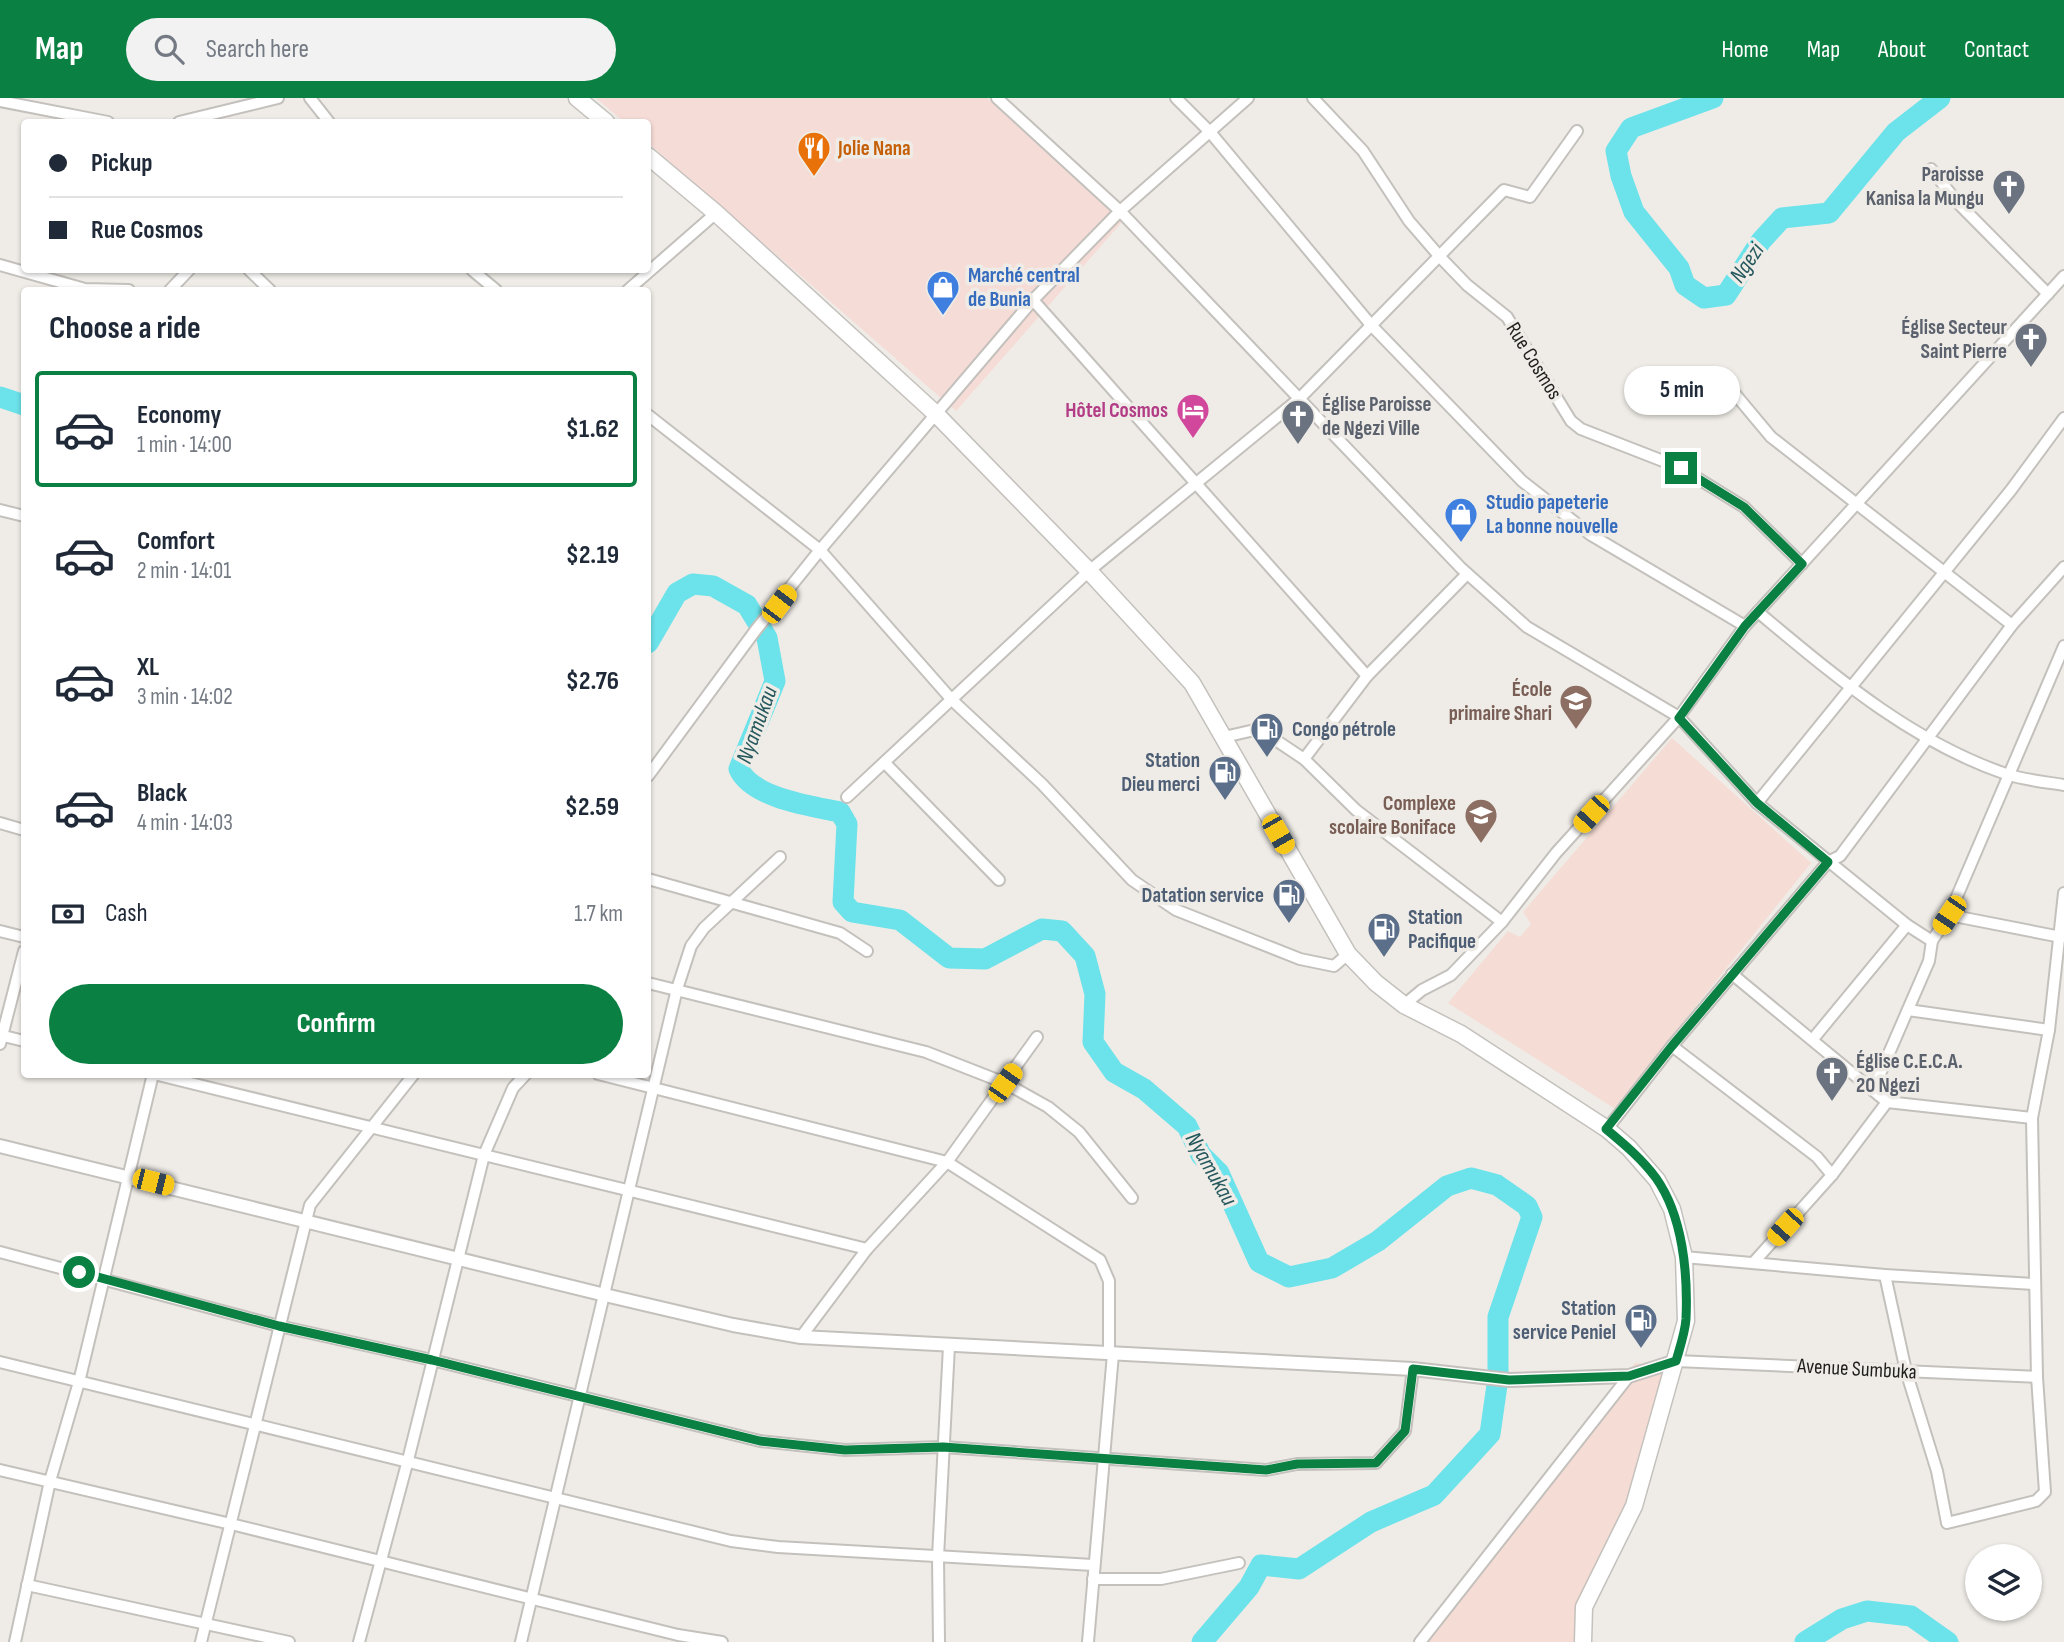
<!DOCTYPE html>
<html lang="en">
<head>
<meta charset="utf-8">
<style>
	:root { --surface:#fff; --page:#f2f2f3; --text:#1f2937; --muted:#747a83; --line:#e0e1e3; --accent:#0b8043 }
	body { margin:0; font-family:"Sofia Sans Condensed",sans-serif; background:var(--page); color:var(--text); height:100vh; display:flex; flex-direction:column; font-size:26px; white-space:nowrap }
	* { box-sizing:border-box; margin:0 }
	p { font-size:23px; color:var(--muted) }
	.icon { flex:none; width:38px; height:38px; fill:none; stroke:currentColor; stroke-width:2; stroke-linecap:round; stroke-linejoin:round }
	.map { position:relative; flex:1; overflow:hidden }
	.panel { position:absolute; left:21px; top:189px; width:630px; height:791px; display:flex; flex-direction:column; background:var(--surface); border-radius:7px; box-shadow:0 2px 5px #0004 }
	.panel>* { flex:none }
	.guide { position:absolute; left:21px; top:21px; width:630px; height:154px; border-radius:7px; box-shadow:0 2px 5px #0004; display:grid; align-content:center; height:154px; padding:0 28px; background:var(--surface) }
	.controls { position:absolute; left:1965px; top:1446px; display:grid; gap:14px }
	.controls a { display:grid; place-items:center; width:77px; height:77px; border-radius:50%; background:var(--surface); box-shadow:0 2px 5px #0004; font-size:35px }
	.end { position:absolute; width:32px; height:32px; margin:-16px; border:9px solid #0b8043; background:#fff; box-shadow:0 0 0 4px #fff }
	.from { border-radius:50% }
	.bubble { position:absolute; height:49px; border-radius:24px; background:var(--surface); box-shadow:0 2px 5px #0004; font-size:23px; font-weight:700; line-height:49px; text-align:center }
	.car { position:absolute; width:21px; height:42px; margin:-21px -10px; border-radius:9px; box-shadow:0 0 5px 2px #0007; background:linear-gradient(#f5c518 24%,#345 0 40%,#f5c518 0 76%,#345 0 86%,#f5c518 0) }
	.guide b { display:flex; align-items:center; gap:24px; height:66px; font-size:26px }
	.guide b+b { border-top:2px solid var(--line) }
	.guide i { width:18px; height:18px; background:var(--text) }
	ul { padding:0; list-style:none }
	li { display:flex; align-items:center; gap:21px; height:116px; margin:0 14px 10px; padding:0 14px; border:4px solid transparent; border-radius:7px }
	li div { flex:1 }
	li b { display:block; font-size:26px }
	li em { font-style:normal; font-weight:700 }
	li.current { border-color:var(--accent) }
	li>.icon { width:63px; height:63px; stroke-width:1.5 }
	h2 { padding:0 28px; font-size:32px; line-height:84px }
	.pay { display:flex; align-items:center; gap:18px; height:77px; padding:0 28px; font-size:26px }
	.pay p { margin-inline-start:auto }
	.button { display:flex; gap:14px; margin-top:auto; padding:14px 28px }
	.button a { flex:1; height:80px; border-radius:42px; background:var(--accent); color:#fff; font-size:28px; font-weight:700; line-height:80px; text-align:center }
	header { display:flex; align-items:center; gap:42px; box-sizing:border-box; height:98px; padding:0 35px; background:var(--accent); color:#fff }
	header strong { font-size:33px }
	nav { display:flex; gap:38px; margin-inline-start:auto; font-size:24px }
	.search { width:490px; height:63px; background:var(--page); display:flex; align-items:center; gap:18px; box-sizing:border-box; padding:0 24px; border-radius:38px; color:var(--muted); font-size:26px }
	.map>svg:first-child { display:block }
	.commercial { fill:#f6dcd7 }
	.industrial { fill:#f5dcd4 }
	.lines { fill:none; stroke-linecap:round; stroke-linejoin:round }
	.river { stroke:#6ce2ea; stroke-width:21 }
	.minor-casing { stroke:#c4c1bd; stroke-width:14 }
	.tertiary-casing { stroke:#c4c1bd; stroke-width:16 }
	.primary-casing { stroke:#c4c1bd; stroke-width:19 }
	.minor { stroke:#fff; stroke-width:10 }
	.tertiary { stroke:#fff; stroke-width:12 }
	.primary { stroke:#fff; stroke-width:16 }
	.route { stroke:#0b8043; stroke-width:9 }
	.labels { text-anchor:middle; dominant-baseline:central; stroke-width:7; stroke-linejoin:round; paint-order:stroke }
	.food-label { font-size:21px; font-weight:bold; fill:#c56008; stroke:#efece7; text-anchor:start }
	.worship-label { font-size:21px; font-weight:bold; fill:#5b616d; stroke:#efece7; text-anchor:end }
	.shop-label { font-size:21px; font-weight:bold; fill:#366cbe; stroke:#efece7; text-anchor:start }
	.street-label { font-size:21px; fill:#201f1d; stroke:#efece7 }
	.hotel-label { font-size:21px; font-weight:bold; fill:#b23c85; stroke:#efece7; text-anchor:end }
	.education-label { font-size:21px; font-weight:bold; fill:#785e54; stroke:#efece7; text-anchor:end }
	.service-label { font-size:21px; font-weight:bold; fill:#4e5e75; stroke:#efece7; text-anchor:end }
	.water-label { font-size:23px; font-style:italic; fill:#26595d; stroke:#efece7 }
</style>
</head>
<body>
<header>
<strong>Map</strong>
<div class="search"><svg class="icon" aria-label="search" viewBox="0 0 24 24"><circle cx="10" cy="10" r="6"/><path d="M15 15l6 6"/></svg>Search here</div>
<nav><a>Home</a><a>Map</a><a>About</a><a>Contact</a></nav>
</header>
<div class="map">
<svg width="2064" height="1544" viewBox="0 0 2064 1544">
	<rect width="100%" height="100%" fill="#efece7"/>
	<path class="commercial" d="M 596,0 L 987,0 L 1122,124 L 956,313 L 648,45 L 648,24 L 624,24 Z"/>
	<g class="industrial">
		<path d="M 1672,640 L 1811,765 L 1614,1010 L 1448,905 L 1508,833 L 1520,839 L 1531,826 L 1523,814 Z"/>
		<path d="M 1635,1265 L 1678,1270 L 1640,1402 L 1585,1499 L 1579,1544 L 1423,1544 Z"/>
	</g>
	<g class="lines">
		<g class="river">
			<path d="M 1713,0 L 1631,30 L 1616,53 L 1621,78 L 1634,114 L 1679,170 L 1685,187 L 1704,200 L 1726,197 L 1761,143 L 1782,120 L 1829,115 L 1896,34 L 1940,0"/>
			<path d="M 0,299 L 24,307"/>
			<path d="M 648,545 L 677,495 L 693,486 L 713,488 L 747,507 L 767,540 L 775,583 L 739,671 C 752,700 811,708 840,714 L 847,726 L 843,804 L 852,814 L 900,822 L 949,860 L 985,861 L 1042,831 L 1062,833 L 1085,858 L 1095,896 L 1093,944 L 1114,974 L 1144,991 L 1187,1028 L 1201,1057 L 1219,1075 L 1259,1164 L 1289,1179 L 1332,1170 L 1378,1143 L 1447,1088 L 1471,1080 L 1497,1087 L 1527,1108 L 1532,1119 L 1498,1219 L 1498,1280 L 1490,1336 L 1434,1397 L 1371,1424 L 1299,1471 L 1261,1467 L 1249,1489 L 1202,1544"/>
			<path d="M 1805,1544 L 1842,1521 L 1867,1513 L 1911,1518 L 1948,1544"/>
		</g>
		<defs>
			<g id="minor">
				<path d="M 310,0 L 329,24"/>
				<path d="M 997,0 L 1120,113 L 1461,470 L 1527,529 L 1679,619 L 1757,705 L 1907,827 L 1932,843"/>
				<path d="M 1176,0 L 1210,34 L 1371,227 L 1522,383 L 1591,437 L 1745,528"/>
				<path d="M 1313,0 L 1363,53 L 1409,123 L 1441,160 L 1467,187 L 1507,219 L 1571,323 L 1581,331 L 1681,370 L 1744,409 L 1802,466"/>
				<path d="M 0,3 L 108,24"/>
				<path d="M 179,24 L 278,0"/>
				<path d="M 1931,71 L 1958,105 L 2048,196"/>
				<path d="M 0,167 L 85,191 L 129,192"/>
				<path d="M 249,172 L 270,192"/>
				<path d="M 472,172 L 496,192"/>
				<path d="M 170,192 L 189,172"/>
				<path d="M 628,192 L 716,115"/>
				<path d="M 1033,202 L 1367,578"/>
				<path d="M 1720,278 L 1771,339 L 2012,527"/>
				<path d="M 648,317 L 820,452 L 952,602 L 1042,686 L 1132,782 L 1176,812 L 1300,861 L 1334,868 L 1348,856"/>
				<path d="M 0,412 L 24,418"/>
				<path d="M 1758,514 C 1835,578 1910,643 2006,676 C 2024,682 2045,684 2064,687"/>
				<path d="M 1224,639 L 1259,631 L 1304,661 L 1356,712 L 1502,824"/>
				<path d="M 1304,661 L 1367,578 L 1467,476"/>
				<path d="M 885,665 L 999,782"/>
				<path d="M 648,678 L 755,533 L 820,452 L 1033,202 L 1120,113 L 1248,0"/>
				<path d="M 847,699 L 1089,473 L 1300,300 L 1504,92 L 1530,99 L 1577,33"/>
				<path d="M 1757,705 L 2011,392 L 2064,320"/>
				<path d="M 0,725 L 24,732"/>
				<path d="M 648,781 L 840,835 L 867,853"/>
				<path d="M 1949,817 L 2061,839"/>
				<path d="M 0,833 L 24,839"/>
				<path d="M 1732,876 L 1887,1004 L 2032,1020"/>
				<path d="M 648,885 L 926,954 L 1005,985 L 1048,1009 L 1079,1034 L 1132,1100"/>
				<path d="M 1404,907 L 1422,892 L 1451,877 L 1502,824 L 1556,755 L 1679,619 L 1745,528 L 2064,178"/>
				<path d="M 1908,912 L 2049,932"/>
				<path d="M 0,937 L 24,943"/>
				<path d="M 1813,941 L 1907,827"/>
				<path d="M 0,946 L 24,853"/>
				<path d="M 1672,948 L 1817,1059 L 1832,1077"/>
				<path d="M 154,976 L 867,1151"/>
				<path d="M 598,976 L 947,1064 L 1100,1162 L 1109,1183 L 1109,1255"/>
				<path d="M 1873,992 L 1929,863 L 1932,843 L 1949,817 L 2064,548"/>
				<path d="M 1607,1031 L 1672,948 L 1828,764 L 1840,758 L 2012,527 L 2064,469"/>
				<path d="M 0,1154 L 279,1228 L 432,1262 L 760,1343 L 845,1352 L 943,1349 L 1266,1372 L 1297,1366 L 1376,1365 L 1405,1333 L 1413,1271"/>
				<path d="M 1684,1159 L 1885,1177 L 2034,1186"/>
				<path d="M 1754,1164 L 1832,1077 L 1887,1004"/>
				<path d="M 1885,1177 L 1906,1273 L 1937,1373 L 1947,1425 L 2036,1403 L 2045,1394 L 2037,1279 L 2032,1020 L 2049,932 L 2064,795"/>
				<path d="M 801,1239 L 867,1151 L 947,1064 L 1037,939"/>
				<path d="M 1676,1263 L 2037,1279"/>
				<path d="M 0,1264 L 731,1443 L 778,1449 L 1093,1467"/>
				<path d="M 0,1372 L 231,1426 L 678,1537 L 722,1544"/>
				<path d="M 1093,1481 L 1161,1481 L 1239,1465"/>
				<path d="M 27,1487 L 289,1544"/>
				<path d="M 15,1544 L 50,1383 L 79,1284 L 153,976"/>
				<path d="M 201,1544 L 310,1107 L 414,976"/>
				<path d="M 359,1544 L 408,1362 L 484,1057 L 513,990 L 526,976"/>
				<path d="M 521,1544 L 677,891 L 691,848 L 704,830 L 780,759"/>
				<path d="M 939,1544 L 938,1459 L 949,1248"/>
				<path d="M 1088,1544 L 1113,1256"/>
				<path d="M 1420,1544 L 1629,1278"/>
			</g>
			<path id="tertiary" d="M 0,1048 L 605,1197 L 733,1227 L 801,1239 L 1413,1271 L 1509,1282 L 1629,1278 L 1676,1263"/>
			<g id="primary">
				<path d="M 577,0 L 606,24"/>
				<path d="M 648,58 L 716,115 L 936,316 L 1089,473 L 1192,585 L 1348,856 L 1376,885 L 1404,907 L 1461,936 L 1607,1031 L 1629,1050 L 1657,1082 L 1672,1111 L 1684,1159 L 1686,1223 L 1634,1408 L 1584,1509 L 1583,1544"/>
			</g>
		</defs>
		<use href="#minor" class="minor-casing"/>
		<use href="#tertiary" class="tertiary-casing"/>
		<use href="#primary" class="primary-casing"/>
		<use href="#minor" class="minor"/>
		<use href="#tertiary" class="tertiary"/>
		<use href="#primary" class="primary"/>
	</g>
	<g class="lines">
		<path class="route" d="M 79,1174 L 279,1228 L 432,1262 L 760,1343 L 845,1352 L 943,1349 L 1266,1372 L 1297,1366 L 1376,1365 L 1405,1333 L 1413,1271 L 1509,1282 L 1629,1278 L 1676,1263 C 1680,1249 1685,1235 1686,1221 C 1688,1176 1683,1118 1656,1080 C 1642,1061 1624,1046 1606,1031 L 1672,948 L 1828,764 L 1757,705 L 1679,620 L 1745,528 L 1802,466 L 1744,409 L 1681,370"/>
	</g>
	<defs>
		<symbol id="restaurant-pin" viewBox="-11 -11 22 30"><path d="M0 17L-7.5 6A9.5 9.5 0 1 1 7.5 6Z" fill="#e8710a" stroke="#efece7"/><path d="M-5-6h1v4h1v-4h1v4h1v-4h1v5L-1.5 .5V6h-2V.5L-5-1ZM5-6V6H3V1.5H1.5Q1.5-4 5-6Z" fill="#fff"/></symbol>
		<symbol id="church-pin" viewBox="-11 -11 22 30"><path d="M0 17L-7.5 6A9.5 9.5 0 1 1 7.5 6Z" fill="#6b7280" stroke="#efece7"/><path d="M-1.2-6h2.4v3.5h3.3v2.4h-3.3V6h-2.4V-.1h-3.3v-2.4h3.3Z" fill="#fff"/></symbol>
		<symbol id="shop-pin" viewBox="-11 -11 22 30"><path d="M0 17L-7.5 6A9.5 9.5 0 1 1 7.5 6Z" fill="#3f7fe0" stroke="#efece7"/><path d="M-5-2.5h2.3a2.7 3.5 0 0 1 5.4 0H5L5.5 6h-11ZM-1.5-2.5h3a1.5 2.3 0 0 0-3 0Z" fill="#fff"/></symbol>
		<symbol id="hotel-pin" viewBox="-11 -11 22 30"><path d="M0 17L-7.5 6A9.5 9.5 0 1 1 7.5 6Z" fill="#d1479c" stroke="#efece7"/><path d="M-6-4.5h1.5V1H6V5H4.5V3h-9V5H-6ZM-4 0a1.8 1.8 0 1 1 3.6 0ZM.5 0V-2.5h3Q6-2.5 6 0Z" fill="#fff"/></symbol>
		<symbol id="school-pin" viewBox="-11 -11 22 30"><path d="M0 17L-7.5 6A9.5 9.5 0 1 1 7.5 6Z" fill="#8d6e63" stroke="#efece7"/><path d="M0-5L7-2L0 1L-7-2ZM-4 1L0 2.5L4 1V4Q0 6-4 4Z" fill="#fff"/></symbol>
		<symbol id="fuel-pin" viewBox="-11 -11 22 30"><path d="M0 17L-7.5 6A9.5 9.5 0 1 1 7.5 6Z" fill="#5c6f8a" stroke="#efece7"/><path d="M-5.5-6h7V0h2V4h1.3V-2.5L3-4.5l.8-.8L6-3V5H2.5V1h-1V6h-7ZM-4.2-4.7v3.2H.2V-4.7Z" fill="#fff"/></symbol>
	</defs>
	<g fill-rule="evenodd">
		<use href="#restaurant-pin" x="795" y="31" width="38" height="52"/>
		<use href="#church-pin" x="1990" y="69" width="38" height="52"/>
		<use href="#shop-pin" x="924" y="170" width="38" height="52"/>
		<use href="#church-pin" x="2012" y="222" width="38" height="52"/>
		<use href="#hotel-pin" x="1174" y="293" width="38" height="52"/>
		<use href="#church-pin" x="1279" y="299" width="38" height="52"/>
		<use href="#shop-pin" x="1442" y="397" width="38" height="52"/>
		<use href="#school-pin" x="1557" y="584" width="38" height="52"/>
		<use href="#fuel-pin" x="1248" y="612" width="38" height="52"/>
		<use href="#fuel-pin" x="1206" y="655" width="38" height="52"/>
		<use href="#school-pin" x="1462" y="698" width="38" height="52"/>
		<use href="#fuel-pin" x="1270" y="778" width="38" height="52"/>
		<use href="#fuel-pin" x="1365" y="812" width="38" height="52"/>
		<use href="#church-pin" x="1813" y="956" width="38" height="52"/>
		<use href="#fuel-pin" x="1622" y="1203" width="38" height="52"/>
	</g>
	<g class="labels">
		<g class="food-label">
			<text x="838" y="50">Jolie Nana</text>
		</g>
		<g class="worship-label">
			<text x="1984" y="76">Paroisse<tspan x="1984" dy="24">Kanisa la Mungu</tspan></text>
			<text x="2007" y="229">Église Secteur<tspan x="2007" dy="24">Saint Pierre</tspan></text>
			<text x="1322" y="306" text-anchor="start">Église Paroisse<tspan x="1322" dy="24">de Ngezi Ville</tspan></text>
			<text x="1856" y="963" text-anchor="start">Église C.E.C.A.<tspan x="1856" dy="24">20 Ngezi</tspan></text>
		</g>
		<g class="shop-label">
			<text x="968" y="177">Marché central<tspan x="968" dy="24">de Bunia</tspan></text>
			<text x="1486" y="404">Studio papeterie<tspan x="1486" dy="24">La bonne nouvelle</tspan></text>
		</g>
		<g class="street-label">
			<text transform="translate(1534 263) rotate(58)">Rue Cosmos</text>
			<text transform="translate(1857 1271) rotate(3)">Avenue Sumbuka</text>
		</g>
		<g class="hotel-label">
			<text x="1168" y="312">Hôtel Cosmos</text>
		</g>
		<g class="education-label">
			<text x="1552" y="591">École<tspan x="1552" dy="24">primaire Shari</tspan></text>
			<text x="1456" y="705">Complexe<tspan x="1456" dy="24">scolaire Boniface</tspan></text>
		</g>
		<g class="service-label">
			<text x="1292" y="631" text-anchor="start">Congo pétrole</text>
			<text x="1200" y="662">Station<tspan x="1200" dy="24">Dieu merci</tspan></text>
			<text x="1264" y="797">Datation service</text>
			<text x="1408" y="819" text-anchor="start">Station<tspan x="1408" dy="24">Pacifique</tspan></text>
			<text x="1616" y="1210">Station<tspan x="1616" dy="24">service Peniel</tspan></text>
		</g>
		<g class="water-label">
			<text transform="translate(1747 165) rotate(-56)">Ngezi</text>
			<text transform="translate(757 627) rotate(-70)">Nyamukau</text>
			<text transform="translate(1211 1071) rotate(60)">Nyamukau</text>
		</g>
	</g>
</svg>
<div class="controls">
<a><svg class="icon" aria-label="layers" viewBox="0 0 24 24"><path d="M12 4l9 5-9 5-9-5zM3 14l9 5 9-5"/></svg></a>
</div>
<i class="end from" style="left:79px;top:1174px"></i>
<i class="end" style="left:1681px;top:370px"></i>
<div class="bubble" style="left:1624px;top:268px;width:116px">5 min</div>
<i class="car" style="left:779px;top:506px;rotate:37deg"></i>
<i class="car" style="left:1591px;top:716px;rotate:222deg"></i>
<i class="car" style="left:1278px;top:736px;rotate:150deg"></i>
<i class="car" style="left:1949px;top:817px;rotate:214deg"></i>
<i class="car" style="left:1005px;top:985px;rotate:35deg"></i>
<i class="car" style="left:153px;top:1084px;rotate:104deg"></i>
<i class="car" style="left:1785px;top:1129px;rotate:222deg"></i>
<div class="guide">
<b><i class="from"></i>Pickup</b>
<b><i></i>Rue Cosmos</b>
</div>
<section class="panel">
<h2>Choose a ride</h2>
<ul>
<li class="current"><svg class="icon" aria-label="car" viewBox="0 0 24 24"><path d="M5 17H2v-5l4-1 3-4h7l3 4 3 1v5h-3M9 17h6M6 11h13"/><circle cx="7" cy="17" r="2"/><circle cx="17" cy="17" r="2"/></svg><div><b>Economy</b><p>1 min · 14:00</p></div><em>$1.62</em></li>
<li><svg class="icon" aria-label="car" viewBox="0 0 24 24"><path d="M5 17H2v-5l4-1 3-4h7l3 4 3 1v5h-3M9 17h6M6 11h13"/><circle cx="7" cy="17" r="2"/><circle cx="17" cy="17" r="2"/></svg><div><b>Comfort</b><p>2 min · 14:01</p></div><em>$2.19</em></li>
<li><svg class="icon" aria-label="car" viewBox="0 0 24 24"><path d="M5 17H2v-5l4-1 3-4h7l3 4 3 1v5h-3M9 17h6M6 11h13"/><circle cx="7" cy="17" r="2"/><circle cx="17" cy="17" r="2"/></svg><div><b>XL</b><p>3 min · 14:02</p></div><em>$2.76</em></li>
<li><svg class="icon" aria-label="car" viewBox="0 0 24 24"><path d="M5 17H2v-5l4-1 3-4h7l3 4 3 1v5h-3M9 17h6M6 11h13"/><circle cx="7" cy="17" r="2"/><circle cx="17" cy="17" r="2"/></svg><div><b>Black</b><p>4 min · 14:03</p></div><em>$2.59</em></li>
</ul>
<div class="pay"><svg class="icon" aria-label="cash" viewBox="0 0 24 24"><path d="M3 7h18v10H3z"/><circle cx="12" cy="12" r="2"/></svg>Cash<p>1.7 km</p></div>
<div class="button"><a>Confirm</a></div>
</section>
</div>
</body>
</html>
